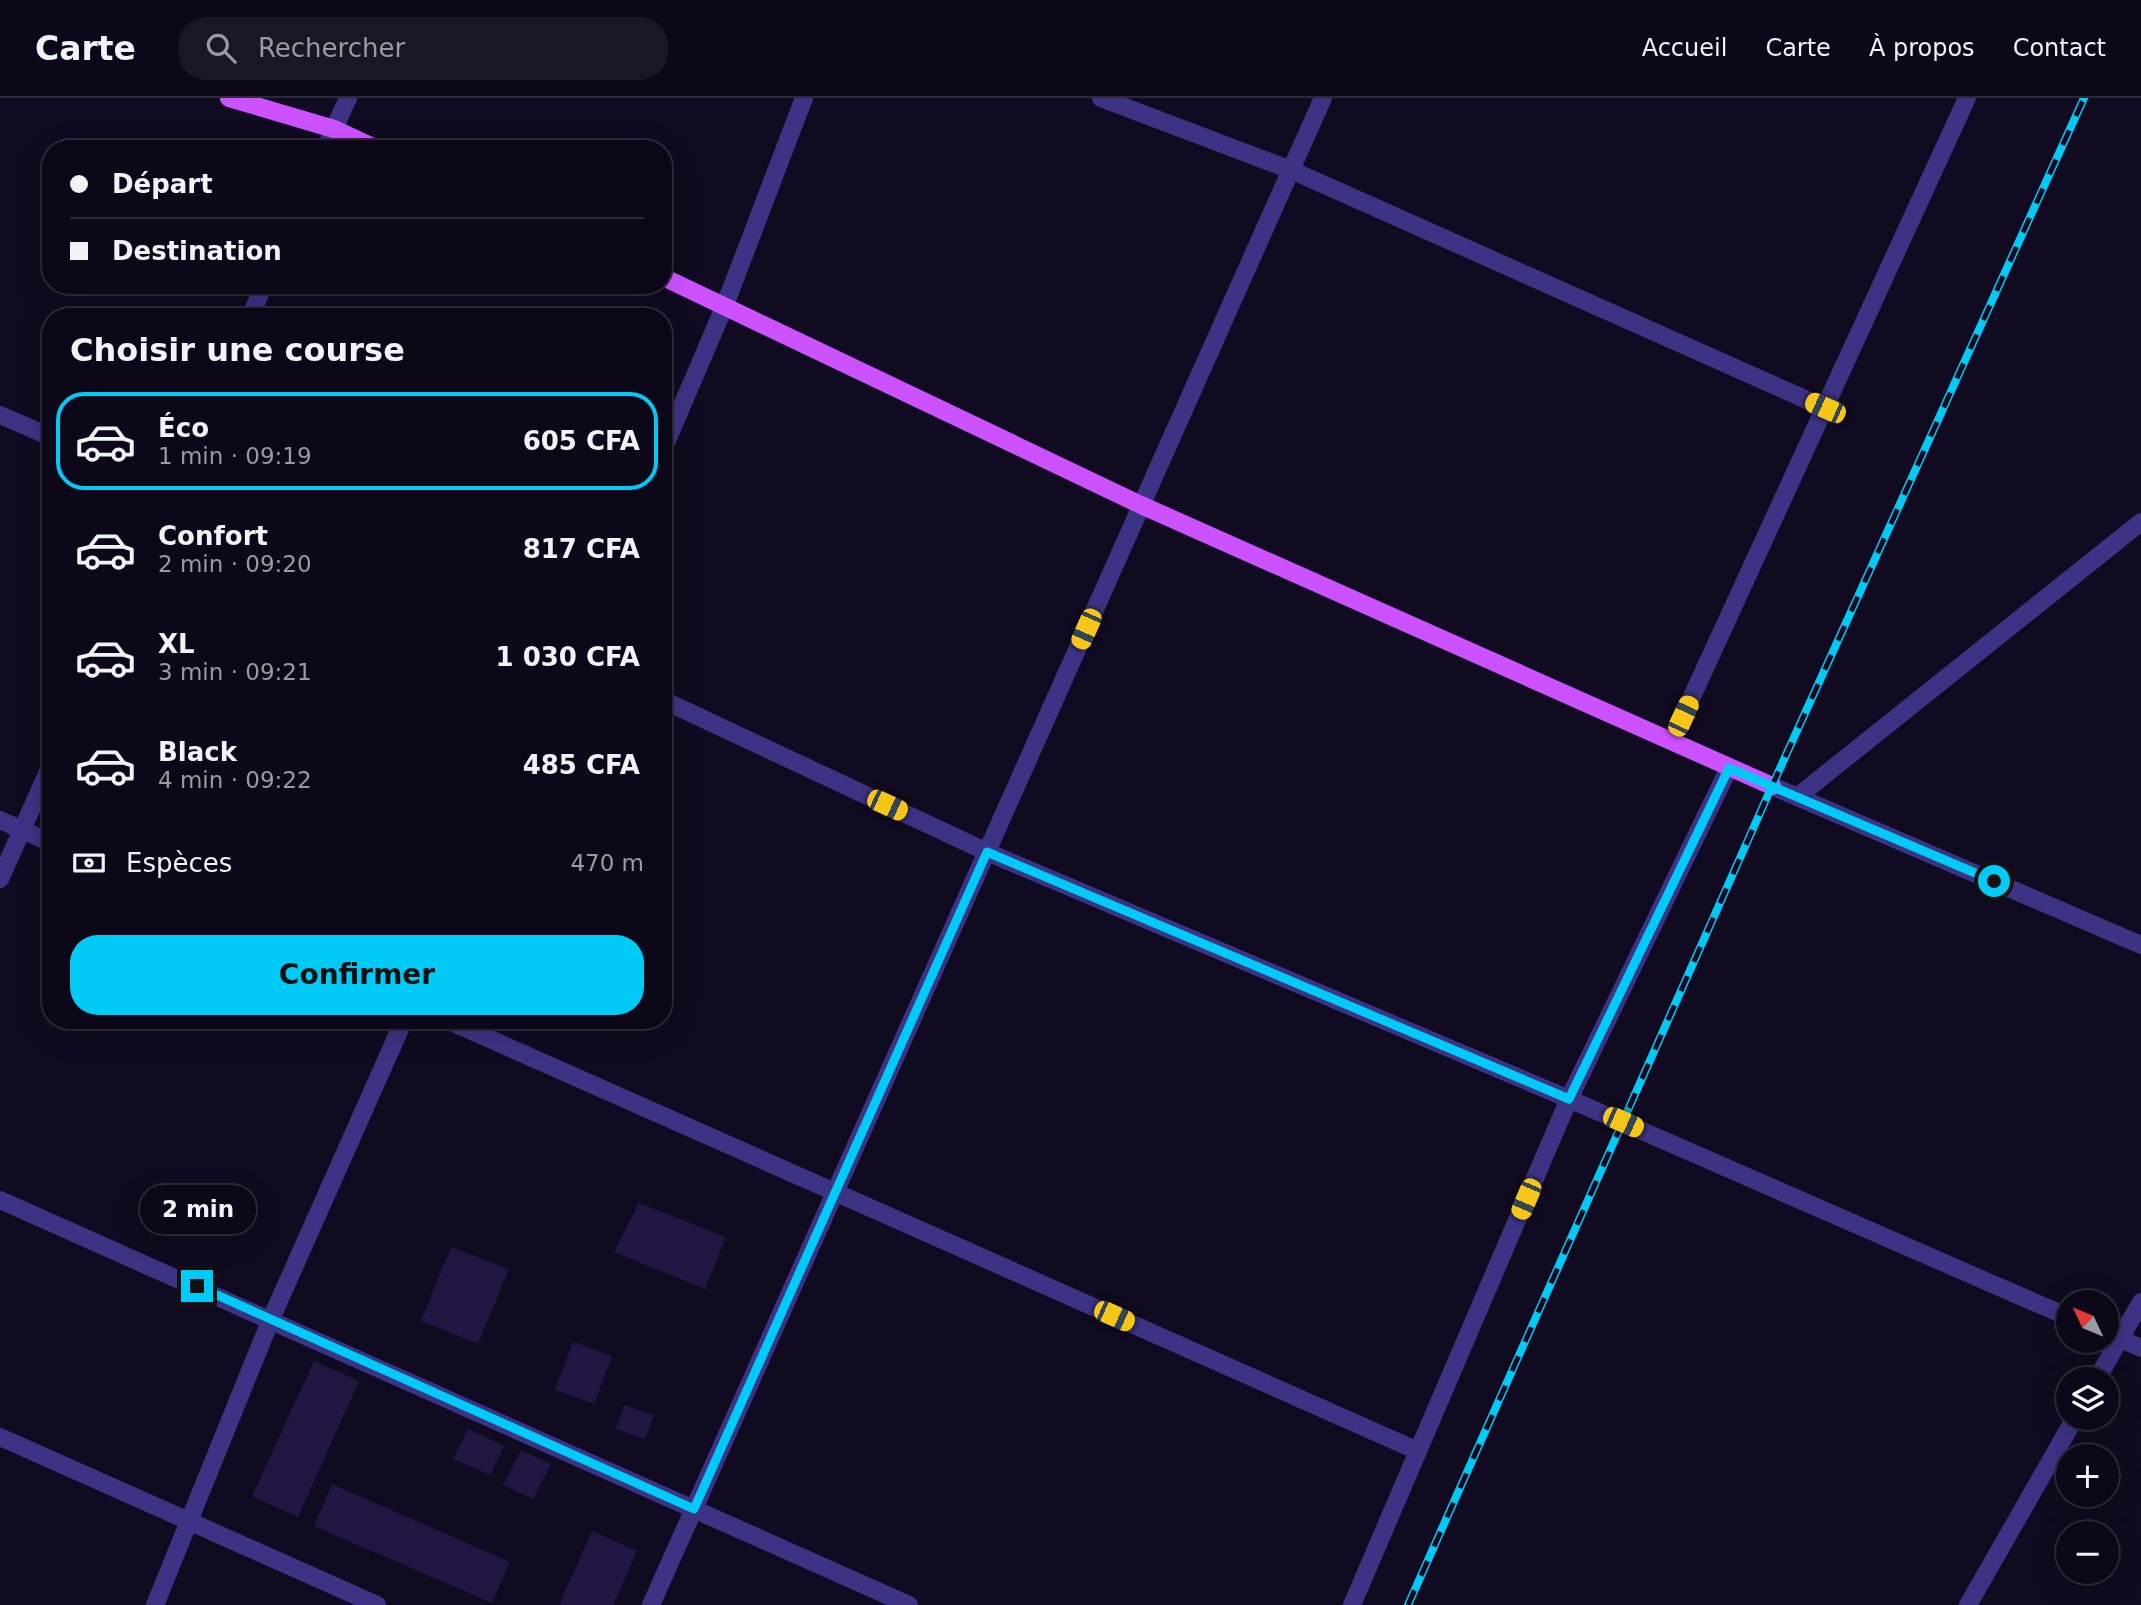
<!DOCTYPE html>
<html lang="fr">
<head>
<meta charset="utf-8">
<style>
	:root { --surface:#0d0819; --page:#1b1626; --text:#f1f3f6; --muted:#9a9aa2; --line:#2d2938; --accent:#00caf6 }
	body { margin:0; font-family:"DejaVu Sans",sans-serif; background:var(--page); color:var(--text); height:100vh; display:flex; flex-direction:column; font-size:26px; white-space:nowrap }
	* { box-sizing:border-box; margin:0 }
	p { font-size:23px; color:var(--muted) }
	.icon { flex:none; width:38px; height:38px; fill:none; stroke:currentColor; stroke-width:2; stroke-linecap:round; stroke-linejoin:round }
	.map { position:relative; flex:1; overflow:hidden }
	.drawer { position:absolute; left:42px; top:210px; width:630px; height:721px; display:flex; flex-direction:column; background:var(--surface); border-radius:28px; box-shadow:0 7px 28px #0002,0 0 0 2px var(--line) }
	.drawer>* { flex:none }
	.banner { position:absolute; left:42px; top:42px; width:630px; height:154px; border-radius:28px; box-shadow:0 7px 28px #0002,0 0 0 2px var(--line); display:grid; align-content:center; height:154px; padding:0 28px; background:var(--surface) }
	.needle { width:46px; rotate:314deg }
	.fabs { position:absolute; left:2056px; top:1192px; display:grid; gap:14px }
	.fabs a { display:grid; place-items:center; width:63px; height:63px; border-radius:50%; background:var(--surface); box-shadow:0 7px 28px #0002,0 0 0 2px var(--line); font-size:35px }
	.end { position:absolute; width:32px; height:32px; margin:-16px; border:9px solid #00caf6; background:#111; box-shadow:0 0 0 4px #111 }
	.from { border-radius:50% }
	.bubble { position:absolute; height:49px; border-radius:24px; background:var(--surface); box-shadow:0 7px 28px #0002,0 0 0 2px var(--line); font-size:23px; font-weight:800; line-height:49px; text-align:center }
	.car { position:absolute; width:21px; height:42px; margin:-21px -10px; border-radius:9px; box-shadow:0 0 5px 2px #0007; background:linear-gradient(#f5c518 24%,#345 0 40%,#f5c518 0 76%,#345 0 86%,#f5c518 0) }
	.banner b { display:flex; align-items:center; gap:24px; height:66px; font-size:26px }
	.banner b+b { border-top:2px solid var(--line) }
	.banner i { width:18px; height:18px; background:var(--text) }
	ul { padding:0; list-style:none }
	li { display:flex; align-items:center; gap:21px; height:98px; margin:0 14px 10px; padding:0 14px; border:4px solid transparent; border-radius:28px }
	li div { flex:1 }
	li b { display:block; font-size:26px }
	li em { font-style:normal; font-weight:800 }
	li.active { border-color:var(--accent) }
	li>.icon { width:63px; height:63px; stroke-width:1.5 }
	h2 { padding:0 28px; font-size:32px; line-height:84px }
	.pay { display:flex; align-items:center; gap:18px; height:77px; padding:0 28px; font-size:26px }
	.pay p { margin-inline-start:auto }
	.cta { display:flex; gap:14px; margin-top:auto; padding:14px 28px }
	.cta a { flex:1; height:80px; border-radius:28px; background:var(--accent); color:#111; font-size:28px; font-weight:800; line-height:80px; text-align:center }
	header { display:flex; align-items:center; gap:42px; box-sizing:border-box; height:98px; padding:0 35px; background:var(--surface); border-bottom:2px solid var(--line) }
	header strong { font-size:33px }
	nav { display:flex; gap:38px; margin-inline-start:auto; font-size:24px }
	.search { width:490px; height:63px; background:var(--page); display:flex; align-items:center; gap:18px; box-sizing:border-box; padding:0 24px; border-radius:28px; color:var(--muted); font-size:26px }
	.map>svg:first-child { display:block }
	.building { fill:#231643 }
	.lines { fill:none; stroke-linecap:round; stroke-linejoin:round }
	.minor { stroke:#3c3384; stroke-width:18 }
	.major { stroke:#cc52ff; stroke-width:18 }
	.rail-casing { stroke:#00caf6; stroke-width:8 }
	.rail { stroke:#110b21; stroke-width:5; stroke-dasharray:16; stroke-linecap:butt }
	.route { stroke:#00caf6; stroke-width:9 }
</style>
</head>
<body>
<header>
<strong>Carte</strong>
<div class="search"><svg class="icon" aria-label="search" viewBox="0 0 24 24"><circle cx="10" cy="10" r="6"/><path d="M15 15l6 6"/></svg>Rechercher</div>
<nav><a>Accueil</a><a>Carte</a><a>À propos</a><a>Contact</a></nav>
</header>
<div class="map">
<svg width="2141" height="1507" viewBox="0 0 2141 1507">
	<rect width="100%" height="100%" fill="#110b21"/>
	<g class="building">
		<path d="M 639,1105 L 726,1139 L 705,1191 L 614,1154 Z"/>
		<path d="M 451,1149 L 509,1171 L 478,1246 L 421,1223 Z"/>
		<path d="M 573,1244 L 612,1258 L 594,1306 L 555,1292 Z"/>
		<path d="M 314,1263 L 359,1283 L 298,1419 L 252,1398 Z"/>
		<path d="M 624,1307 L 654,1317 L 645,1341 L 616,1331 Z"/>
		<path d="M 468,1331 L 504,1348 L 490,1377 L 453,1361 Z"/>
		<path d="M 521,1352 L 551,1366 L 533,1401 L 503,1387 Z"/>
		<path d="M 332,1386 L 510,1464 L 492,1505 L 314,1428 Z"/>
		<path d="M 592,1433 L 637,1453 L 613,1507 L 559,1507 Z"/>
	</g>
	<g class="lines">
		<g class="minor">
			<path d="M 1101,0 L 1291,72 L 1825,310"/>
			<path d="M 325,51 L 348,0"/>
			<path d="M 250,219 L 264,187"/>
			<path d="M 0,317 L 51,339"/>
			<path d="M 663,352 L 725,207 L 804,0"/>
			<path d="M 663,602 L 987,754 L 1569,1001 L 2068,1219"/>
			<path d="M 1672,642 L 1967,0"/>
			<path d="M 1772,688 L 2141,847"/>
			<path d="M 1797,699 L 2141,424"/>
			<path d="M 0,722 L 51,745"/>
			<path d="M 0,781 L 51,667"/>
			<path d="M 447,922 L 1418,1353"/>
			<path d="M 0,1102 L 909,1507"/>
			<path d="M 2107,1235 L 2141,1250"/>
			<path d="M 2097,1281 L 2141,1204"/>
			<path d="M 0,1339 L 377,1507"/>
			<path d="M 155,1507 L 271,1221 L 404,922"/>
			<path d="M 651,1507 L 1323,0"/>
			<path d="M 1352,1507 L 1569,1001 L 1729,670"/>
			<path d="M 1968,1507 L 2075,1320"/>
		</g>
		<g class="major">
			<path d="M 229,0 L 334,31 L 377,51"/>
			<path d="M 663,179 L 1141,407 L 1772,688"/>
		</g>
		<defs>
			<path id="rail" d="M 1408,1507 L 1772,688 L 2084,0"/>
		</defs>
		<use href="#rail" class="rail-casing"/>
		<use href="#rail" class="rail"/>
	</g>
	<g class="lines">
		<path class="route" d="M 197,1188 L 694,1411 L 987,754 L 1569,1001 L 1729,670 L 1994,783"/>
	</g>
</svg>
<div class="fabs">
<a><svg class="needle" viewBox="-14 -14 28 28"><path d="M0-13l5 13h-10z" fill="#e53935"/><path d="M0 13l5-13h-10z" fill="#9a9aa2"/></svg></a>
<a><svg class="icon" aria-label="layers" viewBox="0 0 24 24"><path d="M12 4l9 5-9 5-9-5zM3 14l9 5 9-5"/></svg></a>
<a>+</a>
<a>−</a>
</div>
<i class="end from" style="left:1994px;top:783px"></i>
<i class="end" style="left:197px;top:1188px"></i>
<div class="bubble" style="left:140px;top:1087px;width:116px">2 min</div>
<i class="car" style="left:1825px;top:310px;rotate:294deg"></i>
<i class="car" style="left:1086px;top:531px;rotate:204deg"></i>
<i class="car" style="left:1683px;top:618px;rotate:25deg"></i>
<i class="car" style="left:887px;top:707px;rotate:115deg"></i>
<i class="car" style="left:1623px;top:1024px;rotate:114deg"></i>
<i class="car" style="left:1526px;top:1101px;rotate:203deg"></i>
<i class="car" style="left:1114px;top:1218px;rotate:114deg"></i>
<div class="banner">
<b><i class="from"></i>Départ</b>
<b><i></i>Destination</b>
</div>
<section class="drawer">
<h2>Choisir une course</h2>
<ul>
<li class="active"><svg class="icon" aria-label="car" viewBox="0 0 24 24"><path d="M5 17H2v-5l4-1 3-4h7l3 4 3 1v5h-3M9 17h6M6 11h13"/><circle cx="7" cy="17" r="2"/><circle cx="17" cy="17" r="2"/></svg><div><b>Éco</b><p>1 min · 09:19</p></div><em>605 CFA</em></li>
<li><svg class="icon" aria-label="car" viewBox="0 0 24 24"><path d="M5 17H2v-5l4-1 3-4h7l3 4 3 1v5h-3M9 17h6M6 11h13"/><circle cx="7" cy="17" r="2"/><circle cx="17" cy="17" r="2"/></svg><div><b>Confort</b><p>2 min · 09:20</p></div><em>817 CFA</em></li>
<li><svg class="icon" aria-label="car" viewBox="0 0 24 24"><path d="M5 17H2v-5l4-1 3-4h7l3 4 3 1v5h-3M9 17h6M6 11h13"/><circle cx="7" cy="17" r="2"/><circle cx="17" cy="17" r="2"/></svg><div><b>XL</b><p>3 min · 09:21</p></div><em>1 030 CFA</em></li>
<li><svg class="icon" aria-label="car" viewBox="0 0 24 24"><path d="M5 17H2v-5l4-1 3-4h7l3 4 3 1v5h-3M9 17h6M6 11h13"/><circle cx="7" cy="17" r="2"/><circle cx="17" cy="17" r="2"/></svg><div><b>Black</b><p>4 min · 09:22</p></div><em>485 CFA</em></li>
</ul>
<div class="pay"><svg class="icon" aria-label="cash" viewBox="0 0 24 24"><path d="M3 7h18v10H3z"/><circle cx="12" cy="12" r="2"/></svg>Espèces<p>470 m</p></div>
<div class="cta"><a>Confirmer</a></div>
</section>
</div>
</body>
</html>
